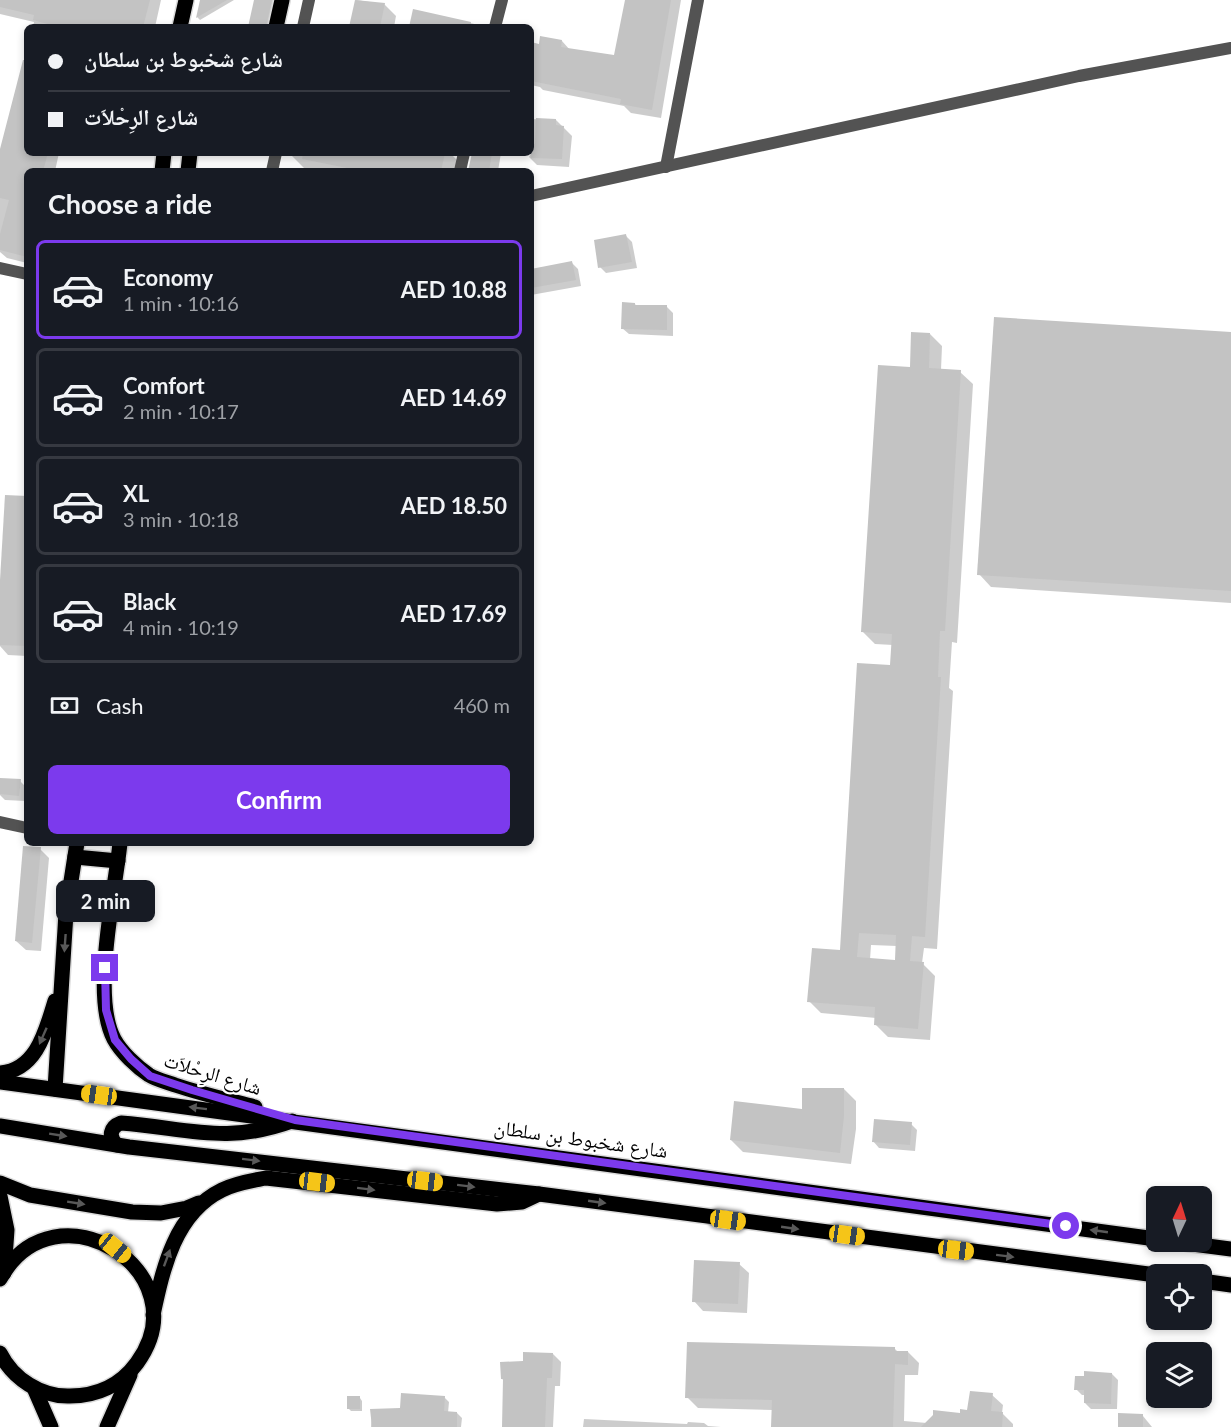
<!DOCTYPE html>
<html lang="en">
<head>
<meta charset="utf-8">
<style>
	:root { --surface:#171b24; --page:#20242c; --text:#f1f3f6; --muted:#9ea1a6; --line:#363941; --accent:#7c3aed }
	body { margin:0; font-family:Lato,"Noto Naskh Arabic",sans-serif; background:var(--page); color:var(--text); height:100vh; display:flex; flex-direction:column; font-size:22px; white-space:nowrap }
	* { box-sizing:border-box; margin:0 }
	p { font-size:20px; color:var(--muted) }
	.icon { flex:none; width:33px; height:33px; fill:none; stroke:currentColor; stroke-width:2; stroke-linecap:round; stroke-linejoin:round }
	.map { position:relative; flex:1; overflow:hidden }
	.details { position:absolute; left:24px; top:168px; width:510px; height:678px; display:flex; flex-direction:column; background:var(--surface); border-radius:9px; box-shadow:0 3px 9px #0003 }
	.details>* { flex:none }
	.top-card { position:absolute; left:24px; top:24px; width:510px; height:132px; border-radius:9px; box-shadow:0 3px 9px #0003; display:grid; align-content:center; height:132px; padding:0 24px; background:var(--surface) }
	.needle { width:39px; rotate:4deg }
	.controls { position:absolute; left:1146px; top:1186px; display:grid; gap:12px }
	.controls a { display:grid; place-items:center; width:66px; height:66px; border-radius:9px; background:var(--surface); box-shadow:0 3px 9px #0003; font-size:30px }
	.end { position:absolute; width:27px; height:27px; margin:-14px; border:8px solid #7c3aed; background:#fff; box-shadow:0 0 0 3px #fff }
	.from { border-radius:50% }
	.bubble { position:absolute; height:42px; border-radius:9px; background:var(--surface); box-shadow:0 3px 9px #0003; font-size:20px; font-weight:700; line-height:42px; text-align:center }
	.car { position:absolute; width:18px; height:36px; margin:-18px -9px; border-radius:8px; box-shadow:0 0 4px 2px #0007; background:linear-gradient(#f5c518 24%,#345 0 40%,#f5c518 0 76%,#345 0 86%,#f5c518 0) }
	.top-card b { display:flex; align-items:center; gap:21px; height:57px; font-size:22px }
	.top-card b+b { border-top:2px solid var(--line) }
	.top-card i { width:15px; height:15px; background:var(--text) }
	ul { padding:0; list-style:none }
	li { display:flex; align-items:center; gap:18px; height:99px; margin:0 12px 9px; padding:0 12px; border:3px solid var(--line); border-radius:9px }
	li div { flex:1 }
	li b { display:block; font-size:22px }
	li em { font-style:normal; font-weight:700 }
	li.selected { border-color:var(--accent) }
	li>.icon { width:54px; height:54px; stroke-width:1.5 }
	h2 { padding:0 24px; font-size:27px; line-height:72px }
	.pay { display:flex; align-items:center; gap:15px; height:66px; padding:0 24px; font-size:22px }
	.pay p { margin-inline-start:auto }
	.primary-button { display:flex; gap:12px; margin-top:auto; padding:12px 24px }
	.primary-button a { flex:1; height:69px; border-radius:9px; background:var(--accent); color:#fff; font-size:24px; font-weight:700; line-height:69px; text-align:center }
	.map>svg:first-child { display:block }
	.shadow { fill:#0003; fill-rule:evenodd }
	.building { fill:#c3c3c3; fill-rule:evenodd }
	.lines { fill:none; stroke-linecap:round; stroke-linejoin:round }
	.primary-casing { stroke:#dbdbdb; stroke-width:18 }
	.minor { stroke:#535353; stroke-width:12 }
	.primary { stroke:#000; stroke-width:15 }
	.oneway { fill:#595959 }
	.route { stroke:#7c3aed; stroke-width:8 }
	.labels { text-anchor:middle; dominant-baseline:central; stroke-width:4.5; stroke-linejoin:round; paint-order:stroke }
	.street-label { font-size:20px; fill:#000; stroke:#fff }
</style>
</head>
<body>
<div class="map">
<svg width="1231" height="1427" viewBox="0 0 1231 1427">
	<rect width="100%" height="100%" fill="#fff"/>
	<g class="shadow">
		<path d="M 0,0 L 161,0 L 155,27 L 33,27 L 34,22 L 0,14 Z"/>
		<path d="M 201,0 L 234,0 L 200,20 L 197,17 Z"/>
		<path d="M 255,0 L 275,0 L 269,27 L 250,27 Z"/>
		<path d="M 356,0 L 384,4 L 396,16 L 394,27 L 351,27 Z"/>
		<path d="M 626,0 L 681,0 L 661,118 L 631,113 L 624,106 L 543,90 L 540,87 L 531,85 L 531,44 L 540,46 L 562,41 L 570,50 L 616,56 Z"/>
		<path d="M 414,11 L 479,25 L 481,27 L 410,27 Z"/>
		<path d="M 27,49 L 27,153 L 59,153 L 55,171 L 27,171 L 27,263 L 7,258 L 0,252 L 0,155 Z"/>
		<path d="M 531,119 L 556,120 L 572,136 L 569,167 L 537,165 L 529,157 L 531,153 Z"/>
		<path d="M 293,153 L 450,153 L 457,160 L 455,171 L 320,171 L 304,168 L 292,156 Z"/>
		<path d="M 474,153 L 501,153 L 498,171 L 470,171 Z"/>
		<path d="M 626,236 L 632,242 L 637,268 L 606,273 L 600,267 Z"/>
		<path d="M 571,262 L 578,269 L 581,286 L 531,295 L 531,269 L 532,270 Z"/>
		<path d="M 635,304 L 637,307 L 667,307 L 673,313 L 673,336 L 629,334 L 622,328 Z"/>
		<path d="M 930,334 L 942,346 L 941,370 L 960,372 L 973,384 L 957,643 L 952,642 L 949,688 L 953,691 L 937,949 L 924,948 L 922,963 L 935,976 L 930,1040 L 888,1037 L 875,1024 L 876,1018 L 821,1013 L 809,1001 L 841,952 L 892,667 L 893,645 L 875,644 L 863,632 L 911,368 ZM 871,945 L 897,946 L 896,962 L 870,960 Z"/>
		<path d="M 1231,334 L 1231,603 L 991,587 L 979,574 Z"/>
		<path d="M 27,498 L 27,656 L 8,655 L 0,646 L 0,605 Z"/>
		<path d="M 26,767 L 27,792 L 25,801 L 5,800 L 0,795 L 0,779 L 20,781 L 25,786 Z"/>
		<path d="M 40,849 L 49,858 L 41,951 L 26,950 L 16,941 Z"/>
		<path d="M 844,1089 L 856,1101 L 856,1129 L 851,1164 L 743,1152 L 731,1140 L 803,1110 Z"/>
		<path d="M 911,1124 L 917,1130 L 915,1151 L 879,1148 L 873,1141 Z"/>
		<path d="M 739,1264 L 749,1273 L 747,1313 L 703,1311 L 694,1301 Z"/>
		<path d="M 894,1348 L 898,1352 L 908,1352 L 919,1363 L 918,1375 L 905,1375 L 904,1421 L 927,1423 L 961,1414 L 969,1412 L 992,1395 L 1003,1405 L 1002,1413 L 1013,1424 L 1013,1427 L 772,1427 L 773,1410 L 698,1408 L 687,1397 Z"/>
		<path d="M 553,1354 L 561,1362 L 560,1386 L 555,1386 L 553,1427 L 503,1427 L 505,1381 L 502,1379 L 524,1363 Z"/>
		<path d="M 1112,1374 L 1118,1380 L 1117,1409 L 1091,1409 L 1085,1403 L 1085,1395 L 1082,1395 L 1076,1389 Z"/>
		<path d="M 444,1397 L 449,1402 L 448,1413 L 457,1413 L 462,1418 L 461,1427 L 371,1427 L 372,1410 L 401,1409 Z"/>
		<path d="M 360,1398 L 362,1401 L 362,1411 L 351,1411 L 348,1408 Z"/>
		<path d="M 1143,1416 L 1152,1427 L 1119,1427 Z"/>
		<path d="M 584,1419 L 687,1424 L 688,1422 L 704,1423 L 708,1426 L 721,1427 L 583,1427 Z"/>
	</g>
	<g class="building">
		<path d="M 0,0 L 150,0 L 143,27 L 58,27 L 33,20 L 34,15 L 0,7 Z"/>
		<path d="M 200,0 L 227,0 L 196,18 Z"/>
		<path d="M 254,0 L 272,0 L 266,27 L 248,27 Z"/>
		<path d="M 355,0 L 385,3 L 380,27 L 349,27 Z"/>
		<path d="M 625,0 L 671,0 L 652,110 L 620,104 L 621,99 L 531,81 L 531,42 L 539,44 L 540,36 L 562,40 L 561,47 L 614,55 Z"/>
		<path d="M 413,9 L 471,22 L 470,27 L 409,27 Z"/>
		<path d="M 23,60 L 27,60 L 27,153 L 48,153 L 43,171 L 27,171 L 27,257 L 0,250 L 0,234 L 9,200 L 0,198 L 0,149 Z"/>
		<path d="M 536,118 L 556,119 L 556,125 L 564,126 L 562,159 L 531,158 L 531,143 L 535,144 Z"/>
		<path d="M 303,153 L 445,153 L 441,171 L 362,171 L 302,159 Z"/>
		<path d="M 472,153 L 492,153 L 489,171 L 468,171 Z"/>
		<path d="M 626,234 L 632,262 L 598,268 L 594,240 Z"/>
		<path d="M 572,261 L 576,280 L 531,288 L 531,269 Z"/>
		<path d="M 622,302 L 635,303 L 635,305 L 667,305 L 667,330 L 621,329 Z"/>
		<path d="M 994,317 L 1231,332 L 1231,591 L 977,575 Z"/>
		<path d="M 911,332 L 930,333 L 929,368 L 961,370 L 945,631 L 940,631 L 938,677 L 941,677 L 925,937 L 912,936 L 910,961 L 924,962 L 918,1029 L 874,1025 L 875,1007 L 807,1002 L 812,948 L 840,950 L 857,663 L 890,665 L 892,634 L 861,632 L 878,365 L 910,367 ZM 859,933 L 896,935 L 895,960 L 857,957 Z"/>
		<path d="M 5,495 L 27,496 L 27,646 L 0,645 L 0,580 Z"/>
		<path d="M 0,778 L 21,779 L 19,796 L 0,794 Z"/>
		<path d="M 23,846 L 41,847 L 32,943 L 15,941 Z"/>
		<path d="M 802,1088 L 844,1088 L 844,1116 L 840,1153 L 730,1140 L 734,1101 L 802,1109 Z"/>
		<path d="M 874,1119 L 912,1122 L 910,1145 L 872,1142 Z"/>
		<path d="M 694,1260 L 740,1262 L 738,1304 L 692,1302 Z"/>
		<path d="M 687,1342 L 895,1347 L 895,1351 L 908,1351 L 908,1365 L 895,1364 L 893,1427 L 771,1427 L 772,1400 L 685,1398 Z"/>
		<path d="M 523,1352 L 553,1353 L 552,1378 L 547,1378 L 545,1427 L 502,1427 L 503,1379 L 501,1379 L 500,1362 L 523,1361 Z"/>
		<path d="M 1084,1371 L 1112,1373 L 1111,1404 L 1084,1403 L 1084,1390 L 1074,1390 L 1075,1376 L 1084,1376 Z"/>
		<path d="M 970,1391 L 993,1393 L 991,1411 L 1003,1412 L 1002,1427 L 921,1427 L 933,1415 L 933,1410 L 960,1413 L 960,1409 L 967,1410 Z"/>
		<path d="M 401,1393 L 445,1396 L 444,1411 L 457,1412 L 457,1427 L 372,1427 L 370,1409 L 400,1408 Z"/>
		<rect x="347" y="1396" width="13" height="13"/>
		<path d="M 1118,1413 L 1143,1414 L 1143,1427 L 1118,1427 Z"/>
	</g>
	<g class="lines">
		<defs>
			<g id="primary">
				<path d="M 180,27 L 186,0"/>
				<path d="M 276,27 L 282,0"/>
				<path d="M 162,171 L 164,153"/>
				<path d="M 188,171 L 190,153"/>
				<path d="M 120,843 C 115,893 91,995 114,1039 C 121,1052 137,1067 149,1075 C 157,1080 167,1082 175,1085 C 202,1094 228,1100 255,1107"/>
				<path d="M 75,857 L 118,861"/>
				<path d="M 0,1073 C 37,1070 46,1030 55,1001"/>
				<path d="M 0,1082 L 1156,1239"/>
				<path d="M 55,1089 L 66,913 L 77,843"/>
				<path d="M 0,1126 L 129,1147 L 539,1194 L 1156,1275"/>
				<path d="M 117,1145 C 108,1137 110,1127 121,1123 C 187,1128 226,1145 292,1121"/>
				<path d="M 0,1183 L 30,1195 L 132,1212 L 161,1213 L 187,1208 L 199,1203"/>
				<path d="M 0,1196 L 7,1230 L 4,1273"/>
				<path d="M 1177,1242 L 1231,1249"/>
				<path d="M 0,1279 C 55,1179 203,1272 137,1363 C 121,1385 97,1396 70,1396 C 41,1397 13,1379 0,1353"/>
				<path d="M 1202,1281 L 1231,1285"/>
				<path d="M 153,1315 C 163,1268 175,1213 222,1190 C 236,1183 251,1181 266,1178 L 497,1204 L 522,1202 L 539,1194"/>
				<path d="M 34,1388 L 51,1427"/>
				<path d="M 107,1427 L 130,1375"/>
			</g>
		</defs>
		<use href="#primary" class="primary-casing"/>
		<g class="minor">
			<path d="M 303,27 L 309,0"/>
			<path d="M 495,27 L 502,0"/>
			<path d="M 666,167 L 698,0"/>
			<path d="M 272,171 L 276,153"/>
			<path d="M 460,171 L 464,153"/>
			<path d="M 531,196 L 1079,76 L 1231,48"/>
			<path d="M 0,268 L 27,274"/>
			<path d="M 0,822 L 27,828"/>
		</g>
		<use href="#primary" class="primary"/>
	</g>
	<defs><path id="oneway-solid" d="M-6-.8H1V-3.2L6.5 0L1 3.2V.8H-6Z" transform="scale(1.5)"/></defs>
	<g class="oneway">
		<use href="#oneway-solid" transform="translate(65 943) rotate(94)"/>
		<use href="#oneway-solid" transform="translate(43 1036) rotate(114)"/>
		<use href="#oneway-solid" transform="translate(198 1108) rotate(-173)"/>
		<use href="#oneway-solid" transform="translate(58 1135) rotate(9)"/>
		<use href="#oneway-solid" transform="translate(251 1160) rotate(7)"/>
		<use href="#oneway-solid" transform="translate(466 1186) rotate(7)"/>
		<use href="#oneway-solid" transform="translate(366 1189) rotate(7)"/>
		<use href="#oneway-solid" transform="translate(597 1202) rotate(8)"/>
		<use href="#oneway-solid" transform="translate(76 1203) rotate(9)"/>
		<use href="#oneway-solid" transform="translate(790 1228) rotate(8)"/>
		<use href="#oneway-solid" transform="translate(1099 1231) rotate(-172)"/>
		<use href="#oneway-solid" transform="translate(1005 1256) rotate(7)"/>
		<use href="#oneway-solid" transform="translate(167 1258) rotate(-70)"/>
	</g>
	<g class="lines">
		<path class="route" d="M 105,968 L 106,1010 L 115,1040 L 131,1059 L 150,1076 L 192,1090 L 295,1120 L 1066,1226"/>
	</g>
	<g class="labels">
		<g class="street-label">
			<text transform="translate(213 1073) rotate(17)">شارع الرِحْلاَت</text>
			<text transform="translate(581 1138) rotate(8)">شارع شخبوط بن سلطان</text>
		</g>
	</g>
</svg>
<div class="controls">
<a><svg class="needle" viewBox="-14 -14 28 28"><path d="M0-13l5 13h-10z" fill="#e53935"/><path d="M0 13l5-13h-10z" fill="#9ea1a6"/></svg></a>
<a><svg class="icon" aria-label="locate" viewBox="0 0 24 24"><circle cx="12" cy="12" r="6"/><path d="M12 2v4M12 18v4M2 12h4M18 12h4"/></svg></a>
<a><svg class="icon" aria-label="layers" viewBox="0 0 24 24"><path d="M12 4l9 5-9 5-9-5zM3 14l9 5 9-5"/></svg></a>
</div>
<i class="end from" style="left:1066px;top:1226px"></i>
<i class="end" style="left:105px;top:968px"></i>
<div class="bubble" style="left:56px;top:880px;width:99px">2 min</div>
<i class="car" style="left:99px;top:1095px;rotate:278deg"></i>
<i class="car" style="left:425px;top:1181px;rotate:97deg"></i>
<i class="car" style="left:317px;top:1182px;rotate:97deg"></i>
<i class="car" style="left:728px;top:1220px;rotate:98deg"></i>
<i class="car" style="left:847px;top:1235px;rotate:98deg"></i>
<i class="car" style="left:115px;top:1248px;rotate:129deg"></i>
<i class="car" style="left:956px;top:1250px;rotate:97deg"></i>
<div class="top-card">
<b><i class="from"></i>شارع شخبوط بن سلطان</b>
<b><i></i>شارع الرِحْلاَت</b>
</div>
<section class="details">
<h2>Choose a ride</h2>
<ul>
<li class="selected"><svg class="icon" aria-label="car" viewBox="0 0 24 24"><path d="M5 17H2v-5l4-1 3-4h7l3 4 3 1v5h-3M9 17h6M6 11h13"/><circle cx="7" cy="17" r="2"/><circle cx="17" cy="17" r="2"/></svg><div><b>Economy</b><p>1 min · 10:16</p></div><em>AED 10.88</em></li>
<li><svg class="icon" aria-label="car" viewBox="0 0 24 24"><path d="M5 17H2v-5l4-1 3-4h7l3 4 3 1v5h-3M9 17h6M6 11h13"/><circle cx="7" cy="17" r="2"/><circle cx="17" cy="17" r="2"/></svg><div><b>Comfort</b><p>2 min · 10:17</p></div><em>AED 14.69</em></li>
<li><svg class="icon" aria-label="car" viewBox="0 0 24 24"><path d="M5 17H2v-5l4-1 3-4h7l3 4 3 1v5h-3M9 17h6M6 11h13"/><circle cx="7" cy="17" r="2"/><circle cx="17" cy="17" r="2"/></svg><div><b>XL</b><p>3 min · 10:18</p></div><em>AED 18.50</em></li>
<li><svg class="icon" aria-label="car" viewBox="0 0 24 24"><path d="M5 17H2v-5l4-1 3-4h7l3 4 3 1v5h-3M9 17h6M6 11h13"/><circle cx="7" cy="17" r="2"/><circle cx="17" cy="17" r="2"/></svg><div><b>Black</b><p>4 min · 10:19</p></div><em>AED 17.69</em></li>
</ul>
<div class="pay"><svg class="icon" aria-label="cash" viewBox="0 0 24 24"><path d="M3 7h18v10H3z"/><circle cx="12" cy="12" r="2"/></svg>Cash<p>460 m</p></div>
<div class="primary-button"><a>Confirm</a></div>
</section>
</div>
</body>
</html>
